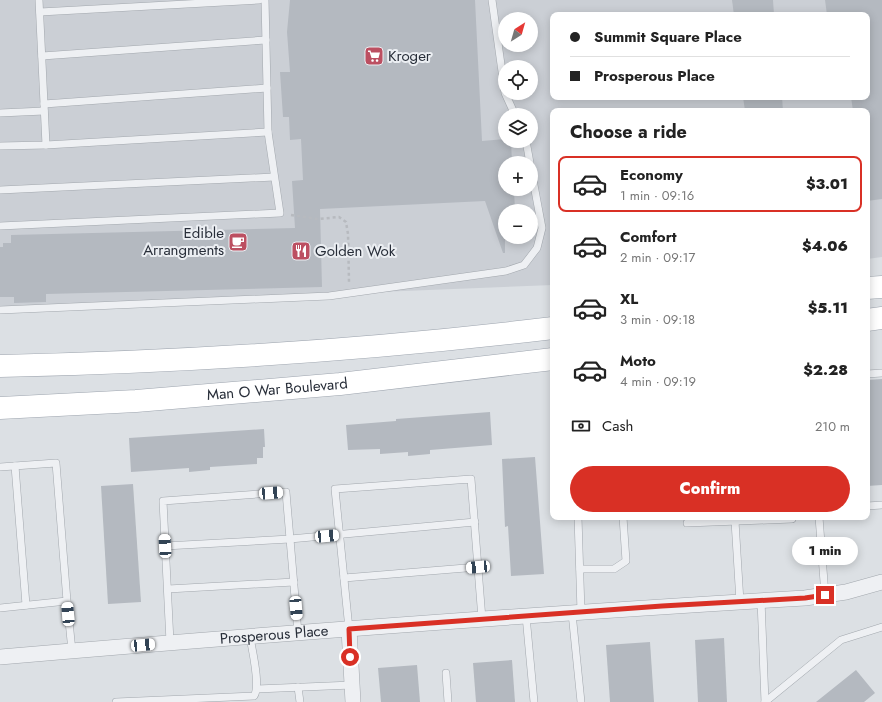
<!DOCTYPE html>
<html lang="en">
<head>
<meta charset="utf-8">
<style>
	:root { --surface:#fff; --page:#f6f6f6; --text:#222; --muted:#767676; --line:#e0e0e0; --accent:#d93025 }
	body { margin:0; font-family:Jost,sans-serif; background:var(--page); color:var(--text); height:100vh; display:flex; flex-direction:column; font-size:15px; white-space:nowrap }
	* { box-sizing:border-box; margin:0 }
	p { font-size:13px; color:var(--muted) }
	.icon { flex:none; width:22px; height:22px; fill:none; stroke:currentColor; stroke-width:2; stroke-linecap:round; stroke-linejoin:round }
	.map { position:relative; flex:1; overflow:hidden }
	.drawer { position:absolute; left:550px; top:108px; width:320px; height:412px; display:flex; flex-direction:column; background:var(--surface); border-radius:8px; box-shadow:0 2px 10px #0003 }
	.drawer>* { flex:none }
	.guide { position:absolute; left:550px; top:12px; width:320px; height:88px; border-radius:8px; box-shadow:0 2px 10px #0003; display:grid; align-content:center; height:88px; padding:0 20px; background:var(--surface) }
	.needle { width:26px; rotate:37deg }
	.controls { position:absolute; left:498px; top:12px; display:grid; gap:8px }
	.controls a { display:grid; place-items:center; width:40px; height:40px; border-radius:50%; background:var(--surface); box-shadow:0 2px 10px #0003; font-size:20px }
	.end { position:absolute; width:18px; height:18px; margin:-9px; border:5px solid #d93025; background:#fff; box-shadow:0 0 0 2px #fff }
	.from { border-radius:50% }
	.bubble { position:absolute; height:28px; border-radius:14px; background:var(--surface); box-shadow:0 2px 10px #0003; font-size:13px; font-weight:800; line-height:28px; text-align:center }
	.car { position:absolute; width:12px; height:24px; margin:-12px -6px; border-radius:5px; box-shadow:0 0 3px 1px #0007; background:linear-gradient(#fff 24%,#345 0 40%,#fff 0 76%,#345 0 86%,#fff 0) }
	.guide b { display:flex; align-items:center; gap:14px; height:38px; font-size:15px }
	.guide b+b { border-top:1px solid var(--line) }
	.guide i { width:10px; height:10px; background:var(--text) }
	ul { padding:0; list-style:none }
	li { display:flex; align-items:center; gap:12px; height:56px; margin:0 8px 6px; padding:0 12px; border:2px solid transparent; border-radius:8px }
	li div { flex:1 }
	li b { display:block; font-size:15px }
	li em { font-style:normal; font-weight:800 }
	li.active { border-color:var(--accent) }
	li>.icon { width:36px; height:36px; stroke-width:1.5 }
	h2 { padding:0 20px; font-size:18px; line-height:48px }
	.pay { display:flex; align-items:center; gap:10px; height:44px; padding:0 20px; font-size:15px }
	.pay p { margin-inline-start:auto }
	.action { display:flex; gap:8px; margin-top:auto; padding:8px 20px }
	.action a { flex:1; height:46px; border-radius:24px; background:var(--accent); color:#fff; font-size:16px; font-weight:800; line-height:46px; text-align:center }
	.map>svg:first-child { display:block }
	.built { fill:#cbcfd5; fill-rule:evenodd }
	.building { fill:#b4b9c0 }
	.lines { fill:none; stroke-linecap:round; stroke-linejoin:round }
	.service-casing { stroke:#a2a7ad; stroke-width:8 }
	.minor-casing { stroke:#a2a7ad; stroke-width:16 }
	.primary-casing { stroke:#9da4ae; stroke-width:23 }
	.path { stroke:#b7babf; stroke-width:2.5; stroke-dasharray:3 3; stroke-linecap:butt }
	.service { stroke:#eef0f3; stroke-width:7 }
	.minor { stroke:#eef0f3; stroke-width:15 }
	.primary { stroke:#fff; stroke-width:22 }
	.route { stroke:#d93025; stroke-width:5 }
	.labels { text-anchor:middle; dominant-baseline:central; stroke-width:4; stroke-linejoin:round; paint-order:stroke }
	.poi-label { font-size:15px; fill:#282e39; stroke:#ebeef2; text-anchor:start }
	.street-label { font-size:15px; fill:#282e39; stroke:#ebeef2 }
</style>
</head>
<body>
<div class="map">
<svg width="882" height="702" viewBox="0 0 882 702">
	<rect width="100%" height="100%" fill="#dce0e4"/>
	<path class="built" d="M 0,0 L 882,0 L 882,257 L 867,259 L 867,111 L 553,111 L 553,285 L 0,307 ZM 553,15 L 867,15 L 867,97 L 553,97 ZM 505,19 L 531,19 L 531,45 L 505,45 ZM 505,67 L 531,67 L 531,93 L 505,93 ZM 505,115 L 531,115 L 531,141 L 505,141 ZM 505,163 L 531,163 L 531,189 L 505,189 ZM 505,211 L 531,211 L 531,237 L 505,237 Z"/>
	<g class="building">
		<path d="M 290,0 L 475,0 L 482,141 L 505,139 L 505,141 L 511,141 L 512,163 L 505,163 L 505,189 L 514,189 L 515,211 L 505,211 L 505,253 L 503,253 L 485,201 L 320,209 L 322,287 L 46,294 L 46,302 L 14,303 L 14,297 L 0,297 L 0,247 L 3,247 L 3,243 L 11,243 L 11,235 L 295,228 L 292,181 L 303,180 L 301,139 L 290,140 L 289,117 L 283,117 L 280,72 L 290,72 L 287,32 Z"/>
		<path d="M 732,0 L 773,0 L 774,15 L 734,15 Z"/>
		<path d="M 825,0 L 882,0 L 882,199 L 867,201 L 867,111 L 853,111 L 851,97 L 867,97 L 867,15 L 827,15 Z"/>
		<path d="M 743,97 L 782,97 L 783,111 L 745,111 Z"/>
		<path d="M 882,379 L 882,485 L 867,486 L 867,380 Z"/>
		<path d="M 490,412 L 492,445 L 430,450 L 430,454 L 408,456 L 408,452 L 380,454 L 380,449 L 348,450 L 346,425 L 396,421 L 396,419 Z"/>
		<path d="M 264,429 L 265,447 L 263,447 L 263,458 L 257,458 L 257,464 L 210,467 L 210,470 L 189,472 L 189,468 L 131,472 L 129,438 Z"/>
		<path d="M 535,457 L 544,574 L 511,576 L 508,526 L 505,527 L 502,459 Z"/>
		<path d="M 133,484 L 141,602 L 108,604 L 101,486 Z"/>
		<path d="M 724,638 L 727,702 L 698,702 L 695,640 Z"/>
		<path d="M 650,642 L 654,702 L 610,702 L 606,645 Z"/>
		<path d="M 512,660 L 515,702 L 476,702 L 473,663 Z"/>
		<path d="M 417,665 L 420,702 L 381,702 L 378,668 Z"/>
		<path d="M 856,670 L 875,693 L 864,702 L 816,702 Z"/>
	</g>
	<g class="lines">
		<defs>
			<g id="service">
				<path d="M 492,0 L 505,93 L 515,115"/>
				<path d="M 40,12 L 259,0"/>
				<path d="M 42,56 L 266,40"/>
				<path d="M 44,104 L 267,88"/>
				<path d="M 0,113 L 44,111"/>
				<path d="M 526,141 L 530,163"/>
				<path d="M 46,145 L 268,132"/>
				<path d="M 0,146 L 46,145 L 39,0"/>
				<path d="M 0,190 L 274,177"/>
				<path d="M 0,226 L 280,213 L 268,132 L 265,0"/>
				<path d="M 0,310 L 329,296 L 506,271 L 524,265 L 537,248 L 542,228 L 531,169"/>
				<path d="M 867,374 L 882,373"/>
				<path d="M 15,466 L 26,605"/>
				<path d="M 0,467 L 56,463 L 67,601 L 0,608"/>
				<path d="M 867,506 L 882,505"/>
				<path d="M 578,517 L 581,612"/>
				<path d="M 819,517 L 825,595"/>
				<path d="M 735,521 L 740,602"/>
				<path d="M 687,523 L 792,519"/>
				<path d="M 165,546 L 290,539 L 475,522"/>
				<path d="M 580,569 L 614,569 L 626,561 L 623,517"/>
				<path d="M 344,578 L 478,567"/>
				<path d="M 168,589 L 294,582"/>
				<path d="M 761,600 L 765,702"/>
				<path d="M 67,601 L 72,651"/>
				<path d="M 572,613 L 581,702"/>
				<path d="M 526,616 L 534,702"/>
				<path d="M 349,629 L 335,489 L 471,479 L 482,619"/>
				<path d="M 170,642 L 163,501 L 286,492 L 298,633"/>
				<path d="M 446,673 L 448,702"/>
				<path d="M 298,687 L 300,702"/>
				<path d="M 257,689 L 352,685"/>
				<path d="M 116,702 L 254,696 C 261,686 252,650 250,637"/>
				<path d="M 765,702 L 841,640 L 882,627"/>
			</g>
			<g id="minor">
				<path d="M 349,629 L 353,702"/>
				<path id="s1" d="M 0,657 C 268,634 536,614 805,598 L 846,592 L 882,582"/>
			</g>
			<g id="primary">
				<path d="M 867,288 L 882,287"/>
				<path d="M 867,320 L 882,318"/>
				<path d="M 0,366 C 185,362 369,350 553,328"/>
				<path id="s2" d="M 0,408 L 136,401 L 340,384 L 553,359"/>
			</g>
		</defs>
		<use href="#service" class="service-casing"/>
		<use href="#minor" class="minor-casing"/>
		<use href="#primary" class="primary-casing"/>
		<path class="path" d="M 291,215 L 318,219 L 339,217 L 346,222 L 348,234 L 349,282"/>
		<use href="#service" class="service"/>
		<use href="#minor" class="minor"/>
		<use href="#primary" class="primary"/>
	</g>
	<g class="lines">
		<path class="route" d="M 350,657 L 349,629 L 662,606 L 805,598 L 825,595"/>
	</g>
	<defs>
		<symbol id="supermarket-square" viewBox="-11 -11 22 22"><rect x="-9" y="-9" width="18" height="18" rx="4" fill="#bc4f61" stroke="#ebeef2"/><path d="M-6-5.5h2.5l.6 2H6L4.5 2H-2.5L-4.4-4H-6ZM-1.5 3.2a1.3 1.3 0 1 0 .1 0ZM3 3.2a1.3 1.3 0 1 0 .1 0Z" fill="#fff"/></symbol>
		<symbol id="cafe-square" viewBox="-11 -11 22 22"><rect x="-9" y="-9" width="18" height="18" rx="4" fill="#bc4f61" stroke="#ebeef2"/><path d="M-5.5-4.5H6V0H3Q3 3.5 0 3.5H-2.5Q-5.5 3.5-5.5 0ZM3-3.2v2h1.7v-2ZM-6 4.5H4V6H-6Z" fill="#fff"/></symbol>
		<symbol id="restaurant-square" viewBox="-11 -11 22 22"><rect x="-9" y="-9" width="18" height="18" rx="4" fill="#bc4f61" stroke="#ebeef2"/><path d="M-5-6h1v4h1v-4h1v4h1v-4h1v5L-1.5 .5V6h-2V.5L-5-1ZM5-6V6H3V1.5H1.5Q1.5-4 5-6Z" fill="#fff"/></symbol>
	</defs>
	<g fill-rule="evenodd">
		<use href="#supermarket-square" x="363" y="45" width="22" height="22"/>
		<use href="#cafe-square" x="227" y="231" width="22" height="22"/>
		<use href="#restaurant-square" x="290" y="240" width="22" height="22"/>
	</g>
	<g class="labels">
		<g class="poi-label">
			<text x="388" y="56">Kroger</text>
			<text x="224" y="233" text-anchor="end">Edible<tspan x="224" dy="17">Arrangments</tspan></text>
			<text x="315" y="251">Golden Wok</text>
		</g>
		<g class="street-label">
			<text stroke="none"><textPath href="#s2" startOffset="278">Man O War Boulevard</textPath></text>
			<text stroke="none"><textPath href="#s1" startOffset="275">Prosperous Place</textPath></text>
		</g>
	</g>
</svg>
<div class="controls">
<a><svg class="needle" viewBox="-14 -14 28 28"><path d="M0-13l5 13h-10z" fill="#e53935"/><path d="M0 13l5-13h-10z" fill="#767676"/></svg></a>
<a><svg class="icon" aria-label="locate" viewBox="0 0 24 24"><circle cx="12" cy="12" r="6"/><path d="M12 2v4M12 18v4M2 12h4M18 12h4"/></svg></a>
<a><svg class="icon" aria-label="layers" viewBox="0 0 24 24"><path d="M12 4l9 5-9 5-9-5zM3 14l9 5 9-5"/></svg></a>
<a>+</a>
<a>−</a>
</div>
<i class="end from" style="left:350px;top:657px"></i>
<i class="end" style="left:825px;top:595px"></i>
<div class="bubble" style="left:792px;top:537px;width:66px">1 min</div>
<i class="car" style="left:271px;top:493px;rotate:86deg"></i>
<i class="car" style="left:327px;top:536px;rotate:85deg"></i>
<i class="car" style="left:165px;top:546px;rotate:357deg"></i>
<i class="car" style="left:478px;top:567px;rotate:265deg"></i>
<i class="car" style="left:296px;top:608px;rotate:175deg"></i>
<i class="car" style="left:68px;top:614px;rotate:355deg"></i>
<i class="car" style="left:143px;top:645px;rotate:85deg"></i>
<div class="guide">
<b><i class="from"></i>Summit Square Place</b>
<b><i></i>Prosperous Place</b>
</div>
<section class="drawer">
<h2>Choose a ride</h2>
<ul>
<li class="active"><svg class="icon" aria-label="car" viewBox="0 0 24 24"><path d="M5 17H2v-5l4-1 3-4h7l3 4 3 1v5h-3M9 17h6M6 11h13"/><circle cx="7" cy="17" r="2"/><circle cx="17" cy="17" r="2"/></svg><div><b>Economy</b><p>1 min · 09:16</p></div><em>$3.01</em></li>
<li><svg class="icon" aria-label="car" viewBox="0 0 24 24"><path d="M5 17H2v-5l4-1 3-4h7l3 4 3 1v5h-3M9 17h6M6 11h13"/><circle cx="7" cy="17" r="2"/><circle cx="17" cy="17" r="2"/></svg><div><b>Comfort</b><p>2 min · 09:17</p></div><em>$4.06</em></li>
<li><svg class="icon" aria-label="car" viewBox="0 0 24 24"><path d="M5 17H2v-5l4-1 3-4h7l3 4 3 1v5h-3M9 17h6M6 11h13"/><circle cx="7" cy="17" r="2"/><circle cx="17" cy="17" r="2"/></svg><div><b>XL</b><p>3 min · 09:18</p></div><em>$5.11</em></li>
<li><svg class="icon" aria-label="car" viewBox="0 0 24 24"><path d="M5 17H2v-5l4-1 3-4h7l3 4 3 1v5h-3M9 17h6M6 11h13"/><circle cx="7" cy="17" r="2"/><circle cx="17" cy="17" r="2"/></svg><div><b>Moto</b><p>4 min · 09:19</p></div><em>$2.28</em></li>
</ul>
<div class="pay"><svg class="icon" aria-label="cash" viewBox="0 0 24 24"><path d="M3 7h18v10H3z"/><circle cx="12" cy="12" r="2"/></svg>Cash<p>210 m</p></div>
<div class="action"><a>Confirm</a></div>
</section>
</div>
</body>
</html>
